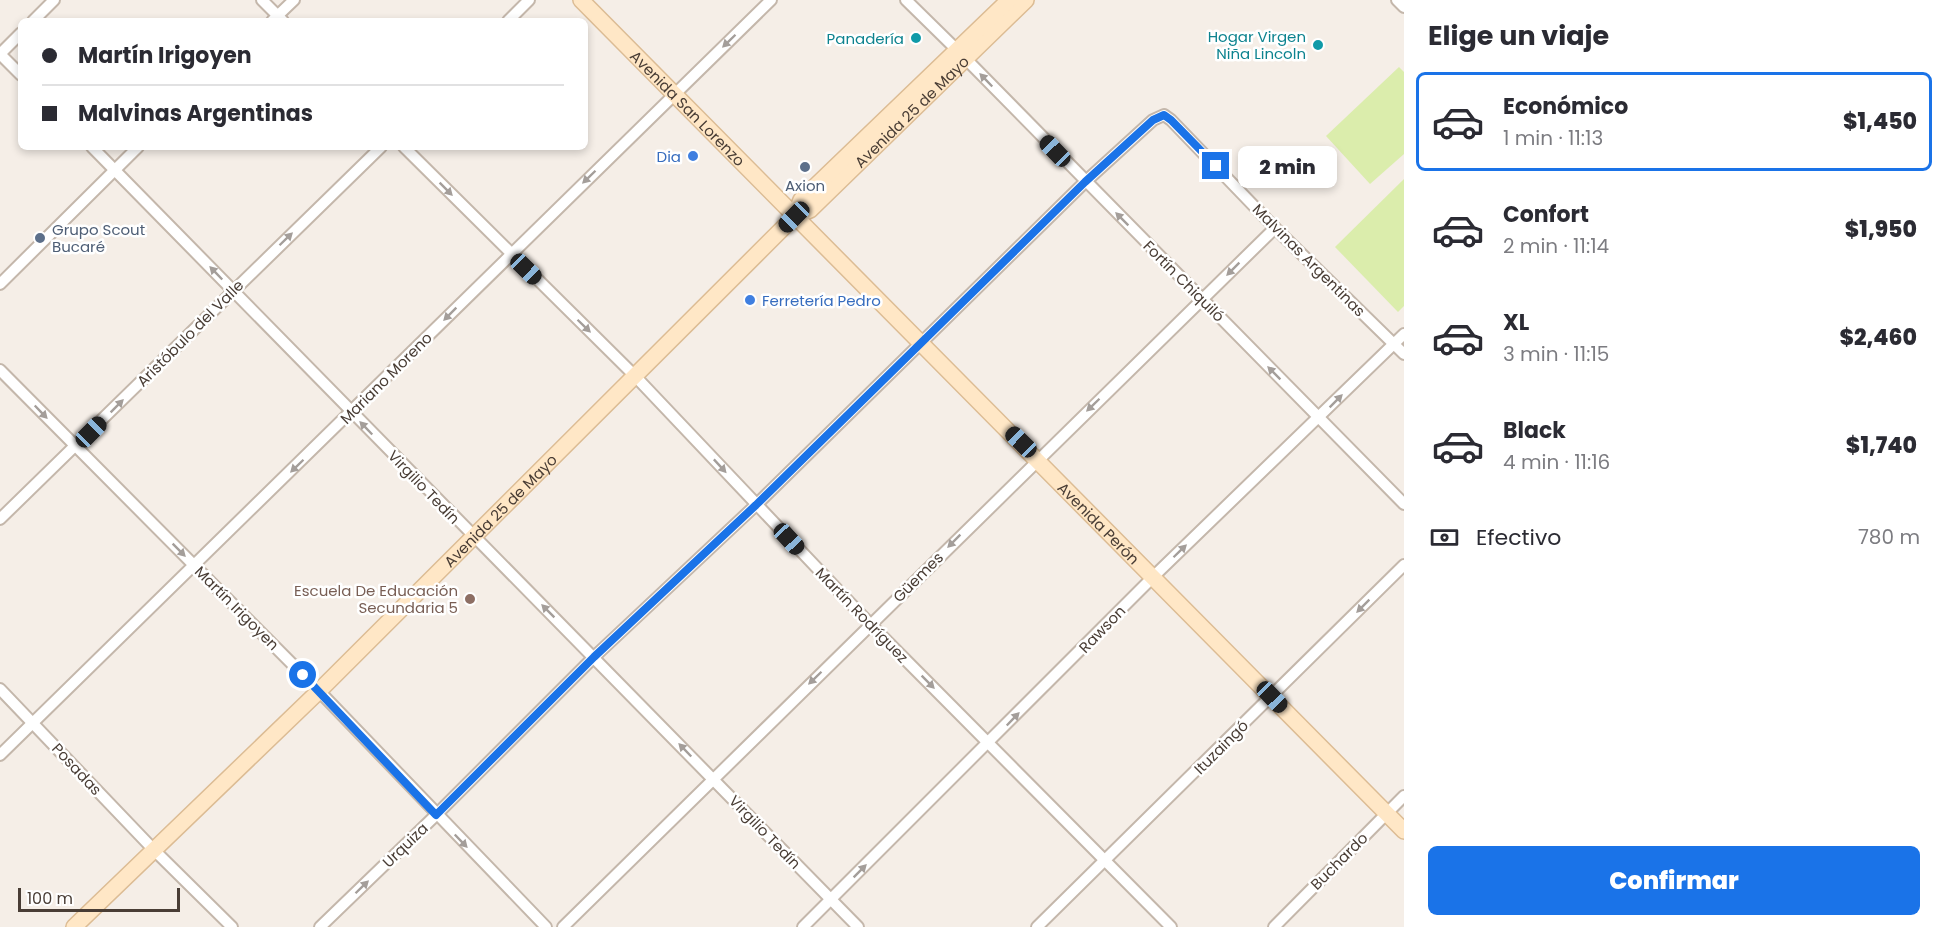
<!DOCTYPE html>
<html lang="es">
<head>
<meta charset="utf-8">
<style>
	:root { --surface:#fff; --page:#f7f7f7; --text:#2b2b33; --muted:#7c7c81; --line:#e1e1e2; --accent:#1a73e8 }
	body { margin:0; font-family:Poppins,sans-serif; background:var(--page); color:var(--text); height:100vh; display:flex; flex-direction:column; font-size:22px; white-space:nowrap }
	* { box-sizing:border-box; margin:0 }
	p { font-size:20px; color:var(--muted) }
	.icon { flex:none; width:33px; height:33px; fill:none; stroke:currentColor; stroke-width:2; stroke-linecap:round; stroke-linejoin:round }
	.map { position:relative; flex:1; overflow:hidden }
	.drawer { display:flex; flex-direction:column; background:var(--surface); width:540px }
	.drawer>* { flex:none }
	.top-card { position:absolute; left:18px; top:18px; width:570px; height:132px; border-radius:9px; box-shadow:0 3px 9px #0003; display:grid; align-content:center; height:132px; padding:0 24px; background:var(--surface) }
	.scale { position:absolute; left:18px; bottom:15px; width:162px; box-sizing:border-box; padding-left:6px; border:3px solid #493d35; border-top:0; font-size:16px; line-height:21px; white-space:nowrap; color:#493d35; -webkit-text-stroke:4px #fff; paint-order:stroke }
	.end { position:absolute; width:27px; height:27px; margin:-14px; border:8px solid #1a73e8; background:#fff; box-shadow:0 0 0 3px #fff }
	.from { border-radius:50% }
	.bubble { position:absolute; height:42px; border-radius:9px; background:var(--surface); box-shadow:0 3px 9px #0003; font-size:20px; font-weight:800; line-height:42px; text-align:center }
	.car { position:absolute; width:18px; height:36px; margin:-18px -9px; border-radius:8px; box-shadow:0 0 4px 2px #0007; background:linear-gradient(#222 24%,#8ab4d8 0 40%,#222 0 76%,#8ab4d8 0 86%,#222 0) }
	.top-card b { display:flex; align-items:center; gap:21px; height:57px; font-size:22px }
	.top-card b+b { border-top:2px solid var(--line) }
	.top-card i { width:15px; height:15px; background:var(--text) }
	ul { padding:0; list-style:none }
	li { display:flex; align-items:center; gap:18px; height:99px; margin:0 12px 9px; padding:0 12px; border:3px solid transparent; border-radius:9px }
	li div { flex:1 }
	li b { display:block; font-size:22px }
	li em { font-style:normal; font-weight:800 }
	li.on { border-color:var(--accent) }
	li>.icon { width:54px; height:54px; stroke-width:1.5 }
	h2 { padding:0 24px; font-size:27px; line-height:72px }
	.pay { display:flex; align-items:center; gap:15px; height:66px; padding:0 24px; font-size:22px }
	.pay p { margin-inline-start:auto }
	.primary-button { display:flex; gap:12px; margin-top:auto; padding:12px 24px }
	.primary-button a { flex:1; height:69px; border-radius:9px; background:var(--accent); color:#fff; font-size:24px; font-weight:800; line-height:69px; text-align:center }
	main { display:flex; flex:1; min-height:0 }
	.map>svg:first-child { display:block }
	.green { fill:#dbedac }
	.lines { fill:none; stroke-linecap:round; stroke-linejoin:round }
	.minor-casing { stroke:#c4b7ab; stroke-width:14 }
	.secondary-casing { stroke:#dcbc94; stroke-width:18 }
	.minor { stroke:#fff; stroke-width:10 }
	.secondary { stroke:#ffe7c6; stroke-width:15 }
	.oneway { fill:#a49e9a }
	.route { stroke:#1a73e8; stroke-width:8 }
	.culture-dot { fill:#0f9aa8; stroke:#fff; stroke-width:2 }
	.shop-dot { fill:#3f7fe0; stroke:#fff; stroke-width:2 }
	.service-dot { fill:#5c6f8a; stroke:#fff; stroke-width:2 }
	.education-dot { fill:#8d6e63; stroke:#fff; stroke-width:2 }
	.labels { text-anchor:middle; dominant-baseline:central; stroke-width:5; stroke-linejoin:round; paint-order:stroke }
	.culture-label { font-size:15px; fill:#0d838f; stroke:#fff; text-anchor:end }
	.street-label { font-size:15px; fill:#493d35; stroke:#fff }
	.shop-label { font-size:15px; fill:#366cbe; stroke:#fff; text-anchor:end }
	.service-label { font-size:15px; fill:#4e5e75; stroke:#fff }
	.education-label { font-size:15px; fill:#785e54; stroke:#fff; text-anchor:end }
</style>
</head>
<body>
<main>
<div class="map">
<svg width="1404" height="927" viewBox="0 0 1404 927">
	<rect width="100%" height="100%" fill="#f5eee7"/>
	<g class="green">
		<path d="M 1399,67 L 1404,72 L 1404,154 L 1370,184 L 1326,136 Z"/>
		<path d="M 1404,179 L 1404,306 L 1398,312 L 1335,247 Z"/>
	</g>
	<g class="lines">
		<defs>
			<g id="minor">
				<path d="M 262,0 L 283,21"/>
				<path d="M 906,0 L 957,50"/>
				<path d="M 1397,0 L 1404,7"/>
				<path d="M 33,21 L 54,0"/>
				<path d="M 272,21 L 294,0"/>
				<path d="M 508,21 L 529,0"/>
				<path d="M 0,54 L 21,75"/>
				<path d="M 0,54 L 21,33"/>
				<path d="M 965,58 L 1404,504"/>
				<path d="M 92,147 L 858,927"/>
				<path d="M 404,147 L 635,376 L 870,624 L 1171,927"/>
				<path d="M 0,284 L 138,147"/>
				<path d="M 0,370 L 319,691 L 546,927"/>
				<path d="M 0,519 L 381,147"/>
				<path d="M 0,689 L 153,849 L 232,927"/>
				<path d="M 0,755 L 771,0"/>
				<path d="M 320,927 L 436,815 L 594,657 L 756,505 L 1085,182 L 1153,120 L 1164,115 L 1171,120 L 1275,228 L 1404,354"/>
				<path d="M 563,927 L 1275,228"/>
				<path d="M 803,927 L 1154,576 L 1404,334"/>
				<path d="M 1037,927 L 1404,565"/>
				<path d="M 1274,927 L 1404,796"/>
			</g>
			<g id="secondary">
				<path id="s1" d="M 581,0 L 1404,831"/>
				<path id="s2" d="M 794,217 L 810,210 L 1026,0"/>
				<path id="s3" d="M 74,927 L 319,691 L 794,217 L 801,200 L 1009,0"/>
			</g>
		</defs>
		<use href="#minor" class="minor-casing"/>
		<use href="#secondary" class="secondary-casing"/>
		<use href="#minor" class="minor"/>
		<use href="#secondary" class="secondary"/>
	</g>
	<defs><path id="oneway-solid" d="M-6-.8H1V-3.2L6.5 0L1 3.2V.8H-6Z" transform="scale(1.5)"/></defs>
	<g class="oneway">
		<use href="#oneway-solid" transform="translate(729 41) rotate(136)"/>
		<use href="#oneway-solid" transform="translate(986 80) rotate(-134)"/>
		<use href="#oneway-solid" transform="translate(589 177) rotate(136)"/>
		<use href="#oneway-solid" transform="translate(446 189) rotate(45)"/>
		<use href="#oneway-solid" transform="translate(1122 219) rotate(-135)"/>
		<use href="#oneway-solid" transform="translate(286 239) rotate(-44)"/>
		<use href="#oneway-solid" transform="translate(1233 269) rotate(135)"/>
		<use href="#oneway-solid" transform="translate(216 273) rotate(-134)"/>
		<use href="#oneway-solid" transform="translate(450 314) rotate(135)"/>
		<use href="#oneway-solid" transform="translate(584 326) rotate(44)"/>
		<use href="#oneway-solid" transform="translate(1274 373) rotate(-135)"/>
		<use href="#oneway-solid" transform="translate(1336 401) rotate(-45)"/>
		<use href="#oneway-solid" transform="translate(1093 405) rotate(136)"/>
		<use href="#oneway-solid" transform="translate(117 406) rotate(-45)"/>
		<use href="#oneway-solid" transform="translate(41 412) rotate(46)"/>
		<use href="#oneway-solid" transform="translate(366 428) rotate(-134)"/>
		<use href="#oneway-solid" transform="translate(297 466) rotate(136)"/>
		<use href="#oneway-solid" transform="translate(720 466) rotate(47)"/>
		<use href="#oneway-solid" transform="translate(954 541) rotate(135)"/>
		<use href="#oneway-solid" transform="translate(179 550) rotate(45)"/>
		<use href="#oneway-solid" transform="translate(1180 551) rotate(-44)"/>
		<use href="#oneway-solid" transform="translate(1363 606) rotate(135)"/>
		<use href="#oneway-solid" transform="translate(548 611) rotate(-135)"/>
		<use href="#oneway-solid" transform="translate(815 678) rotate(136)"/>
		<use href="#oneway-solid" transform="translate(928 682) rotate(45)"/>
		<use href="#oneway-solid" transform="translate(1013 719) rotate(-46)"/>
		<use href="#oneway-solid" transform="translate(685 750) rotate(-134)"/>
		<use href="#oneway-solid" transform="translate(461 841) rotate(46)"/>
		<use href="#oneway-solid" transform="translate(860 871) rotate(-45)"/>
		<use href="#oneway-solid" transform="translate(362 887) rotate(-44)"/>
	</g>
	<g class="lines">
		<path class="route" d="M 303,675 L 436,815 L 594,657 L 756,505 L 1085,182 L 1153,120 L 1164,115 L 1171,120 L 1216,166"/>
	</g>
	<g class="culture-dot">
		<circle cx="916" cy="38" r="6"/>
		<circle cx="1318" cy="45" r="6"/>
	</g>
	<g class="shop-dot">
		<circle cx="693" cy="156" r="6"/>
		<circle cx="750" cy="300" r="6"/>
	</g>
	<g class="service-dot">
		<circle cx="805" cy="167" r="6"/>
		<circle cx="40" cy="238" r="6"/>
	</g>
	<circle class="education-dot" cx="470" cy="599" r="6"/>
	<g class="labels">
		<g class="culture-label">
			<text x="1306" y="36">Hogar Virgen<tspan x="1306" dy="17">Niña Lincoln</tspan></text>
			<text x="904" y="38">Panadería</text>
		</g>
		<g class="street-label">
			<text stroke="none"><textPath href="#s1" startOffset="152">Avenida San Lorenzo</textPath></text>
			<text stroke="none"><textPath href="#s2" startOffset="159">Avenida 25 de Mayo</textPath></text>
			<text transform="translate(1309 260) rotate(45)">Malvinas Argentinas</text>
			<text transform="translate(1184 281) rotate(45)">Fortín Chiquiló</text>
			<text transform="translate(190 333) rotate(-45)">Aristóbulo del Valle</text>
			<text transform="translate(386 378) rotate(-45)">Mariano Moreno</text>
			<text transform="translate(424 487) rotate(46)">Virgilio Tedín</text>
			<text stroke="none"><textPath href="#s3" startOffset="596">Avenida 25 de Mayo</textPath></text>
			<text stroke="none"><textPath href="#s1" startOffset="736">Avenida Perón</textPath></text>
			<text transform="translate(918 577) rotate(-45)">Güemes</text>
			<text transform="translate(237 608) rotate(45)">Martín Irigoyen</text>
			<text transform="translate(862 615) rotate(46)">Martín Rodríguez</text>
			<text transform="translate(1102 629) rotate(-46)">Rawson</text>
			<text transform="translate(1221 747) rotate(-45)">Ituzaingó</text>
			<text transform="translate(77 769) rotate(47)">Posadas</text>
			<text transform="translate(765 832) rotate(46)">Virgilio Tedín</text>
			<text transform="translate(405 845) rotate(-44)">Urquiza</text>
			<text transform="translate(1339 861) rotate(-45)">Buchardo</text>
		</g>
		<g class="shop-label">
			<text x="681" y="156">Dia</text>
			<text x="762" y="300" text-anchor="start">Ferretería Pedro</text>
		</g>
		<g class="service-label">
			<text x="805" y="185">Axion</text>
			<text x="52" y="229" text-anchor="start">Grupo Scout<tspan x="52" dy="17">Bucaré</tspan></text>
		</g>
		<g class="education-label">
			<text x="458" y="590">Escuela De Educación<tspan x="458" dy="17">Secundaria 5</tspan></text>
		</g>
	</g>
</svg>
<div class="scale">100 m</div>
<i class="end from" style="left:303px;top:675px"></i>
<i class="end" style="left:1216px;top:166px"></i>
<div class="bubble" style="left:1238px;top:146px;width:99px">2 min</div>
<i class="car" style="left:1055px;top:151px;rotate:316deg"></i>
<i class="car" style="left:794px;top:217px;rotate:225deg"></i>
<i class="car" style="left:526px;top:269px;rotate:134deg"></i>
<i class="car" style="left:91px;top:432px;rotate:45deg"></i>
<i class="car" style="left:1021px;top:442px;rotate:314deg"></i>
<i class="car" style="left:789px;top:539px;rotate:137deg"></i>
<i class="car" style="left:1272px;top:697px;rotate:136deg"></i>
<div class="top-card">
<b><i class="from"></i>Martín Irigoyen</b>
<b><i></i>Malvinas Argentinas</b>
</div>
</div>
<section class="drawer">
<h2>Elige un viaje</h2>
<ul>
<li class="on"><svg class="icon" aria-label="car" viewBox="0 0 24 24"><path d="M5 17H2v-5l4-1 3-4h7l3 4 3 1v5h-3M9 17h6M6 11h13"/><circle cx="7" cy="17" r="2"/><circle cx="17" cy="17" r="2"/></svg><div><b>Económico</b><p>1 min · 11:13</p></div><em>$1,450</em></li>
<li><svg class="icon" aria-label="car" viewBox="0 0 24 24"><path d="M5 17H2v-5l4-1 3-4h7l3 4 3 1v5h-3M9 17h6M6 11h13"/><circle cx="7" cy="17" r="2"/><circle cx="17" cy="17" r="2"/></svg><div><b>Confort</b><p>2 min · 11:14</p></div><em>$1,950</em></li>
<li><svg class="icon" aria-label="car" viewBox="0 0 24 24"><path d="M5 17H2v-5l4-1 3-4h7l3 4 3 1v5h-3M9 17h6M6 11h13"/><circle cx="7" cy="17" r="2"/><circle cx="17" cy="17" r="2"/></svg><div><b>XL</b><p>3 min · 11:15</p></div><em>$2,460</em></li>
<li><svg class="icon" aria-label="car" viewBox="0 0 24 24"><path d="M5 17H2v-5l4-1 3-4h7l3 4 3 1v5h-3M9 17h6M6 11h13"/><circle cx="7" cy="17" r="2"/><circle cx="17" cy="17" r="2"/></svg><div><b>Black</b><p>4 min · 11:16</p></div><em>$1,740</em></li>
</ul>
<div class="pay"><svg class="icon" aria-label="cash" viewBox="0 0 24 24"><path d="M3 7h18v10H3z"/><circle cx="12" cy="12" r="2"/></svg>Efectivo<p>780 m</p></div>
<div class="primary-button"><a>Confirmar</a></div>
</section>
</main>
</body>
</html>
